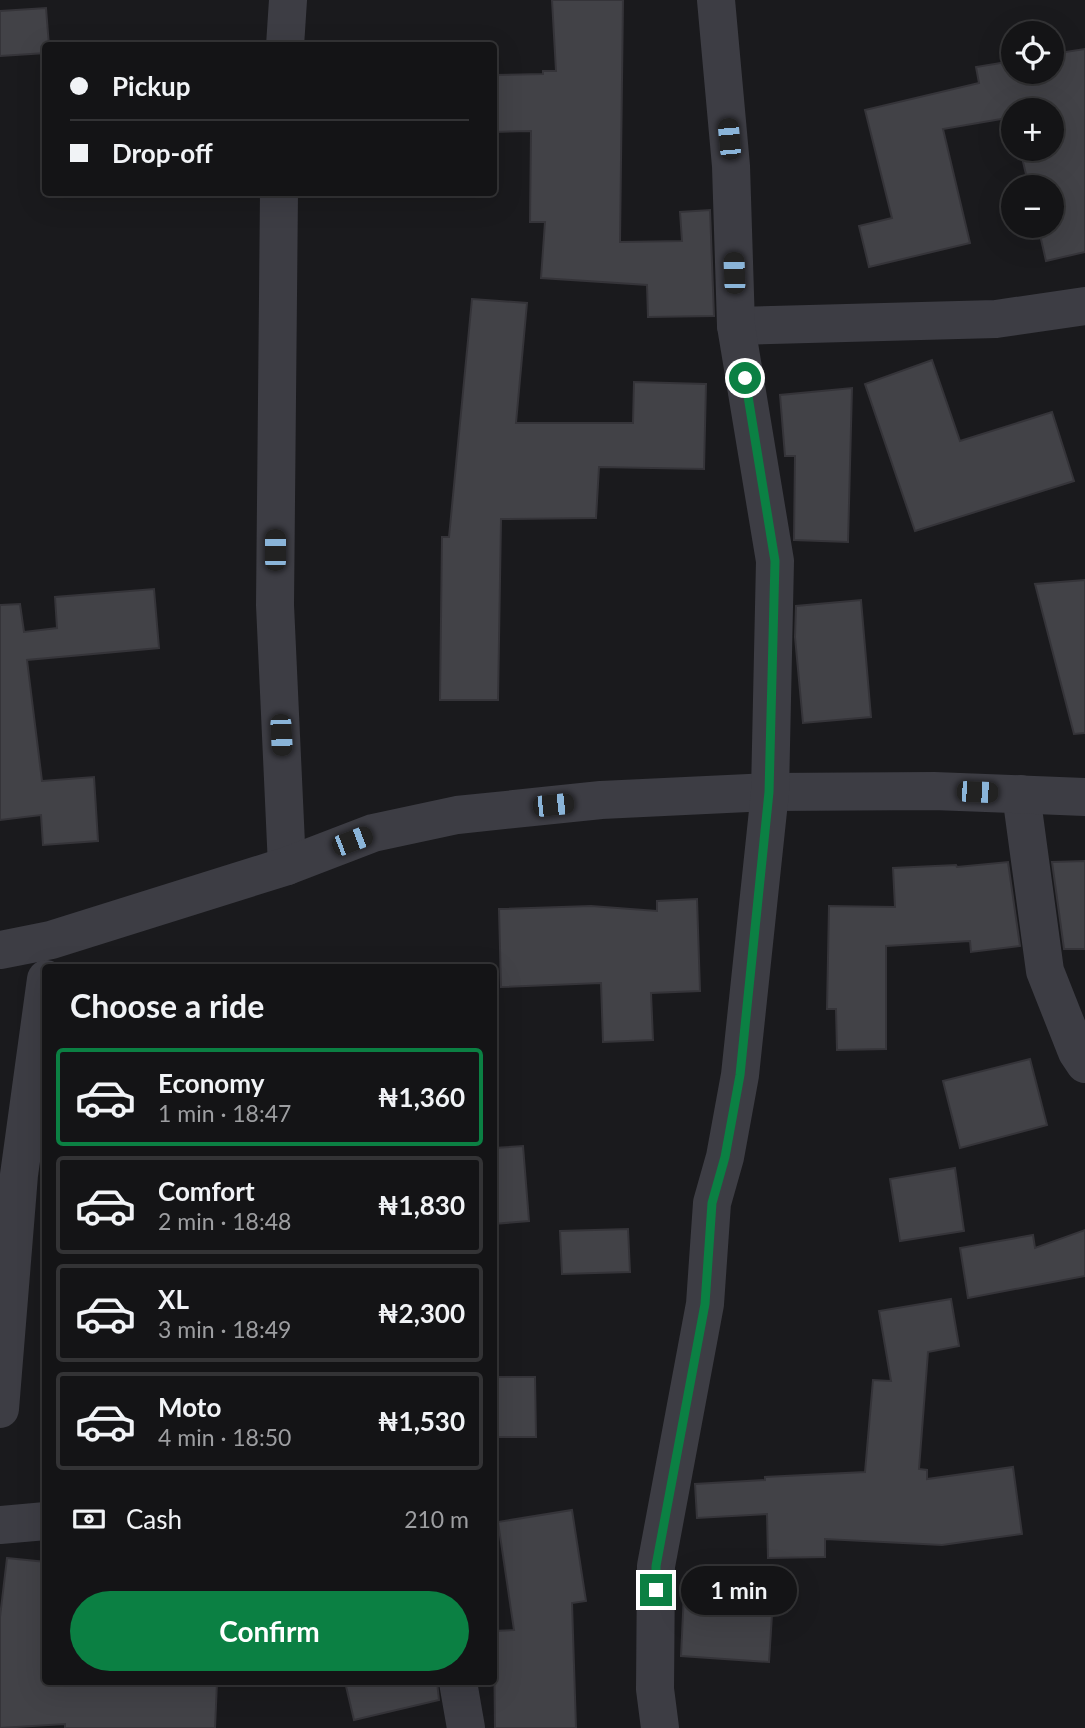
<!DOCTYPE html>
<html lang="en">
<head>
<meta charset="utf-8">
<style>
	:root { --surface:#141416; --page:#212123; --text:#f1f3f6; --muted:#9d9ea1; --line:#333335; --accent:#0b8043 }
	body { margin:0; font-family:Lato,sans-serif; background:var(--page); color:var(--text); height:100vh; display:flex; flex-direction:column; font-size:26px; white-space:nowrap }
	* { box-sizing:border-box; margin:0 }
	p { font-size:23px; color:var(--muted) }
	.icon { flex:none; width:38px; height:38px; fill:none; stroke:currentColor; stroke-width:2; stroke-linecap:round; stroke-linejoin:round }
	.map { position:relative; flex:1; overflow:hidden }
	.sheet { position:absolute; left:42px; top:964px; width:455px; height:721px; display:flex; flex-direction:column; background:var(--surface); border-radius:7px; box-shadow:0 7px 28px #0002,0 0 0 2px var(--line) }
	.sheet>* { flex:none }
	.top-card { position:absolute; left:42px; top:42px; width:455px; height:154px; border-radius:7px; box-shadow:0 7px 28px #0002,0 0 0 2px var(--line); display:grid; align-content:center; height:154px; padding:0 28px; background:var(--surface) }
	.buttons { position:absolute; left:1001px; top:21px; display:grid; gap:14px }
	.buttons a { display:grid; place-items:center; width:63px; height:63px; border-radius:50%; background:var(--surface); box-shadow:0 7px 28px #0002,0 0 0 2px var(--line); font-size:35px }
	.end { position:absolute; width:32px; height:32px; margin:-16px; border:9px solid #0b8043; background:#fff; box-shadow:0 0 0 4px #fff }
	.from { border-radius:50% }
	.bubble { position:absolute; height:49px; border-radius:24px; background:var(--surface); box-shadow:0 7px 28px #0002,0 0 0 2px var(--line); font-size:23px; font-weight:700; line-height:49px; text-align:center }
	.car { position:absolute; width:21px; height:42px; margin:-21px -10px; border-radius:9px; box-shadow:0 0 5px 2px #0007; background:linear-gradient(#222 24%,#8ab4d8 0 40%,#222 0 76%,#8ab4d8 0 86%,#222 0) }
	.top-card b { display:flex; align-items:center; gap:24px; height:66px; font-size:26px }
	.top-card b+b { border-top:2px solid var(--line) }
	.top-card i { width:18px; height:18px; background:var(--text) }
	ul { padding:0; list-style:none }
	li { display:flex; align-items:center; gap:21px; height:98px; margin:0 14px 10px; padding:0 14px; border:4px solid var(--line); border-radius:7px }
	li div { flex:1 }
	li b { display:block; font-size:26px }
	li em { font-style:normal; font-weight:700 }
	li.current { border-color:var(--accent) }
	li>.icon { width:63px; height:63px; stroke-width:1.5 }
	h2 { padding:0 28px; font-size:32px; line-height:84px }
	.pay { display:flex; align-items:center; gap:18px; height:77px; padding:0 28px; font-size:26px }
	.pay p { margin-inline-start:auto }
	.cta { display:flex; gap:14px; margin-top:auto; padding:14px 28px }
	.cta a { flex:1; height:80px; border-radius:42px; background:var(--accent); color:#fff; font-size:28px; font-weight:700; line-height:80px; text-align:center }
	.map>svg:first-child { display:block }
	.building { fill:#424247; stroke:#353439; stroke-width:2 }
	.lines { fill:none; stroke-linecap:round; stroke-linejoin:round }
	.minor { stroke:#3d3d44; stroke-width:38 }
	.route { stroke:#0b8043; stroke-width:9 }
</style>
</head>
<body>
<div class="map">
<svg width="1085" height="1728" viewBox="0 0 1085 1728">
	<rect width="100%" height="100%" fill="#1a1a1d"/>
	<g class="building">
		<path d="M 552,0 L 623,0 L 620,242 L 682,241 L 680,212 L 710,210 L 714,316 L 648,317 L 647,285 L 541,278 L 545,222 L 530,222 L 531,131 L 494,132 L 494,75 L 543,74 L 543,71 L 556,71 Z"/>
		<path d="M 46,8 L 49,46 L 46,46 L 46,53 L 0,56 L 0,11 Z"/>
		<path d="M 1085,49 L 1085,252 L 1046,261 L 1038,226 L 1052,226 L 1052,187 L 1029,187 L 1020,149 L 1052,149 L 1052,110 L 1013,110 L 1013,119 L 1013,117 L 943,129 L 970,243 L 869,267 L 859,226 L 892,218 L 865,110 L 979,83 L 976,67 L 1013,61 L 1013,72 L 1052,72 L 1052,54 Z"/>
		<path d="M 472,299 L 527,303 L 516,423 L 633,423 L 634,382 L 706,384 L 704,469 L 599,467 L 596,518 L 501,519 L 498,700 L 440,700 L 442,537 L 449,537 Z"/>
		<path d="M 932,360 L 960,441 L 1052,412 L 1074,481 L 915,531 L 865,384 Z"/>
		<path d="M 852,388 L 848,542 L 794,540 L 795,456 L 785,456 L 780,395 Z"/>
		<path d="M 1085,580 L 1085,733 L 1074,734 L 1035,584 Z"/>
		<path d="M 154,589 L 159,648 L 27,660 L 42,781 L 94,777 L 98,841 L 43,845 L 41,815 L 0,820 L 0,605 L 20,604 L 24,632 L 57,628 L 55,597 Z"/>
		<path d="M 861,600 L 871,717 L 803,723 L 795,637 L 796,606 Z"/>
		<path d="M 1085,861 L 1085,949 L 1064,949 L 1052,862 Z"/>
		<path d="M 1008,862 L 1020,946 L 971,952 L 970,941 L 886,946 L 886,1049 L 837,1050 L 836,1009 L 827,1009 L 829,906 L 895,907 L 893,868 L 956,865 L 957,867 Z"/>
		<path d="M 697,899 L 700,991 L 651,993 L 653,1040 L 603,1042 L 601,983 L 501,987 L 499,909 L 591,906 L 657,911 L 657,901 Z"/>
		<path d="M 1030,1059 L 1047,1125 L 960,1148 L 943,1081 Z"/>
		<path d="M 523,1146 L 529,1221 L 494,1224 L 494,1148 Z"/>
		<path d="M 955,1168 L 964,1231 L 900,1241 L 890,1179 Z"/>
		<path d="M 628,1229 L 630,1272 L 562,1274 L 560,1231 Z"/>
		<path d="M 1085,1230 L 1085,1276 L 968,1298 L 960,1248 L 1033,1235 L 1035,1248 Z"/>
		<path d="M 951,1299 L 959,1346 L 928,1352 L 919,1469 L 927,1470 L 927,1479 L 1013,1467 L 1022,1534 L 942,1545 L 825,1539 L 825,1557 L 768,1558 L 767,1514 L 697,1518 L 695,1484 L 765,1480 L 765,1477 L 865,1472 L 873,1380 L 891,1381 L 879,1311 Z"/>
		<path d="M 494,1377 L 535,1377 L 536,1437 L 494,1437 Z"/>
		<path d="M 572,1510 L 586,1601 L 572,1603 L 576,1728 L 495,1728 L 494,1631 L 514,1630 L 498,1522 Z"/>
		<path d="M 7,1558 L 46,1562 L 46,1682 L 217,1682 L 215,1728 L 65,1728 L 65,1724 L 0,1728 L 0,1617 Z"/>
		<path d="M 684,1593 L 773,1599 L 769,1662 L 681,1656 Z"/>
		<path d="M 345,1682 L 437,1682 L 439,1700 L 354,1720 Z"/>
	</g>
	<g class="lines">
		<g class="minor">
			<path d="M 285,46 L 288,0"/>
			<path d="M 279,192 L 275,605 L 287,866"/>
			<path d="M 736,326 L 996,319 L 1085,306"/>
			<path d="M 1021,794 L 1045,971 L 1077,1052 L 1085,1064"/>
			<path d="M 0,950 L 51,940 L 287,866 L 373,833 L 457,815 L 601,800 L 770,792 L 934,791 L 1085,797"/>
			<path d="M 0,1409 L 19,1175 L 46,979"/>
			<path d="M 0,1525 L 46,1521"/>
			<path d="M 458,1682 L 466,1728"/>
			<path d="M 660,1728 L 655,1689 L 656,1566 L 705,1304 L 712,1203 L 725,1157 L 740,1075 L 770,792 L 775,561 L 736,326 L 731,166 L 716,0"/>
		</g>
	</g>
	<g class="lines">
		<path class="route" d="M 656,1590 L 656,1566 L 705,1304 L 712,1203 L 725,1157 L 740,1075 L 769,792 L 775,561 L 745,378"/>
	</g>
</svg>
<div class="buttons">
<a><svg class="icon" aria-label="locate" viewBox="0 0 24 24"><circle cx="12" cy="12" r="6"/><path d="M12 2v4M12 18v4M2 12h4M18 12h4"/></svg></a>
<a>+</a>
<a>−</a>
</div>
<i class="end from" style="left:745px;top:378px"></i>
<i class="end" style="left:656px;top:1590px"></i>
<div class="bubble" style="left:681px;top:1566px;width:116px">1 min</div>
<i class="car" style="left:729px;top:139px;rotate:355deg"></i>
<i class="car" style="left:734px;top:273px;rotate:358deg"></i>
<i class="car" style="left:275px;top:550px;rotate:0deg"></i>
<i class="car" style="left:281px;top:735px;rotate:177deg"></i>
<i class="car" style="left:977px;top:792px;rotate:92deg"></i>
<i class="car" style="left:553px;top:805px;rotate:84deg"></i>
<i class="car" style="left:352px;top:841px;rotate:69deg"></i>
<div class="top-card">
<b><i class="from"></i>Pickup</b>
<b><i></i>Drop-off</b>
</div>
<section class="sheet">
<h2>Choose a ride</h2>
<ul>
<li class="current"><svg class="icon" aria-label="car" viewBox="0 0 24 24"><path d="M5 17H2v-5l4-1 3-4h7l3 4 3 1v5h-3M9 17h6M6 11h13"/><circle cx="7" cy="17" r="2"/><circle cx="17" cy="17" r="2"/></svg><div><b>Economy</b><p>1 min · 18:47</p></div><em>₦1,360</em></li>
<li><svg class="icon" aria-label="car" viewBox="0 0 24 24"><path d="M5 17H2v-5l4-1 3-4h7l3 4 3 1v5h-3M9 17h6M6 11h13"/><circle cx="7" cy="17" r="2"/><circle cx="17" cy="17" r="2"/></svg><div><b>Comfort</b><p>2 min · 18:48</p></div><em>₦1,830</em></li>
<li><svg class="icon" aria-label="car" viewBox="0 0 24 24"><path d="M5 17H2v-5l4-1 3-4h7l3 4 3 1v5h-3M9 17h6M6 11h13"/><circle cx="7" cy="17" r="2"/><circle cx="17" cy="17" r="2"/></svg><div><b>XL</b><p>3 min · 18:49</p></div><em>₦2,300</em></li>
<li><svg class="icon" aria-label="car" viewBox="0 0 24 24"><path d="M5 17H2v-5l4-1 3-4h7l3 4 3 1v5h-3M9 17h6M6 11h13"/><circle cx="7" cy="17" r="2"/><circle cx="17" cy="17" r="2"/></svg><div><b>Moto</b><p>4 min · 18:50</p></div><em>₦1,530</em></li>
</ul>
<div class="pay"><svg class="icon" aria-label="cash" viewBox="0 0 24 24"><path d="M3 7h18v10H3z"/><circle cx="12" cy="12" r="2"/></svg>Cash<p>210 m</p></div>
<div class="cta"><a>Confirm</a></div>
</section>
</div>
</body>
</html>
